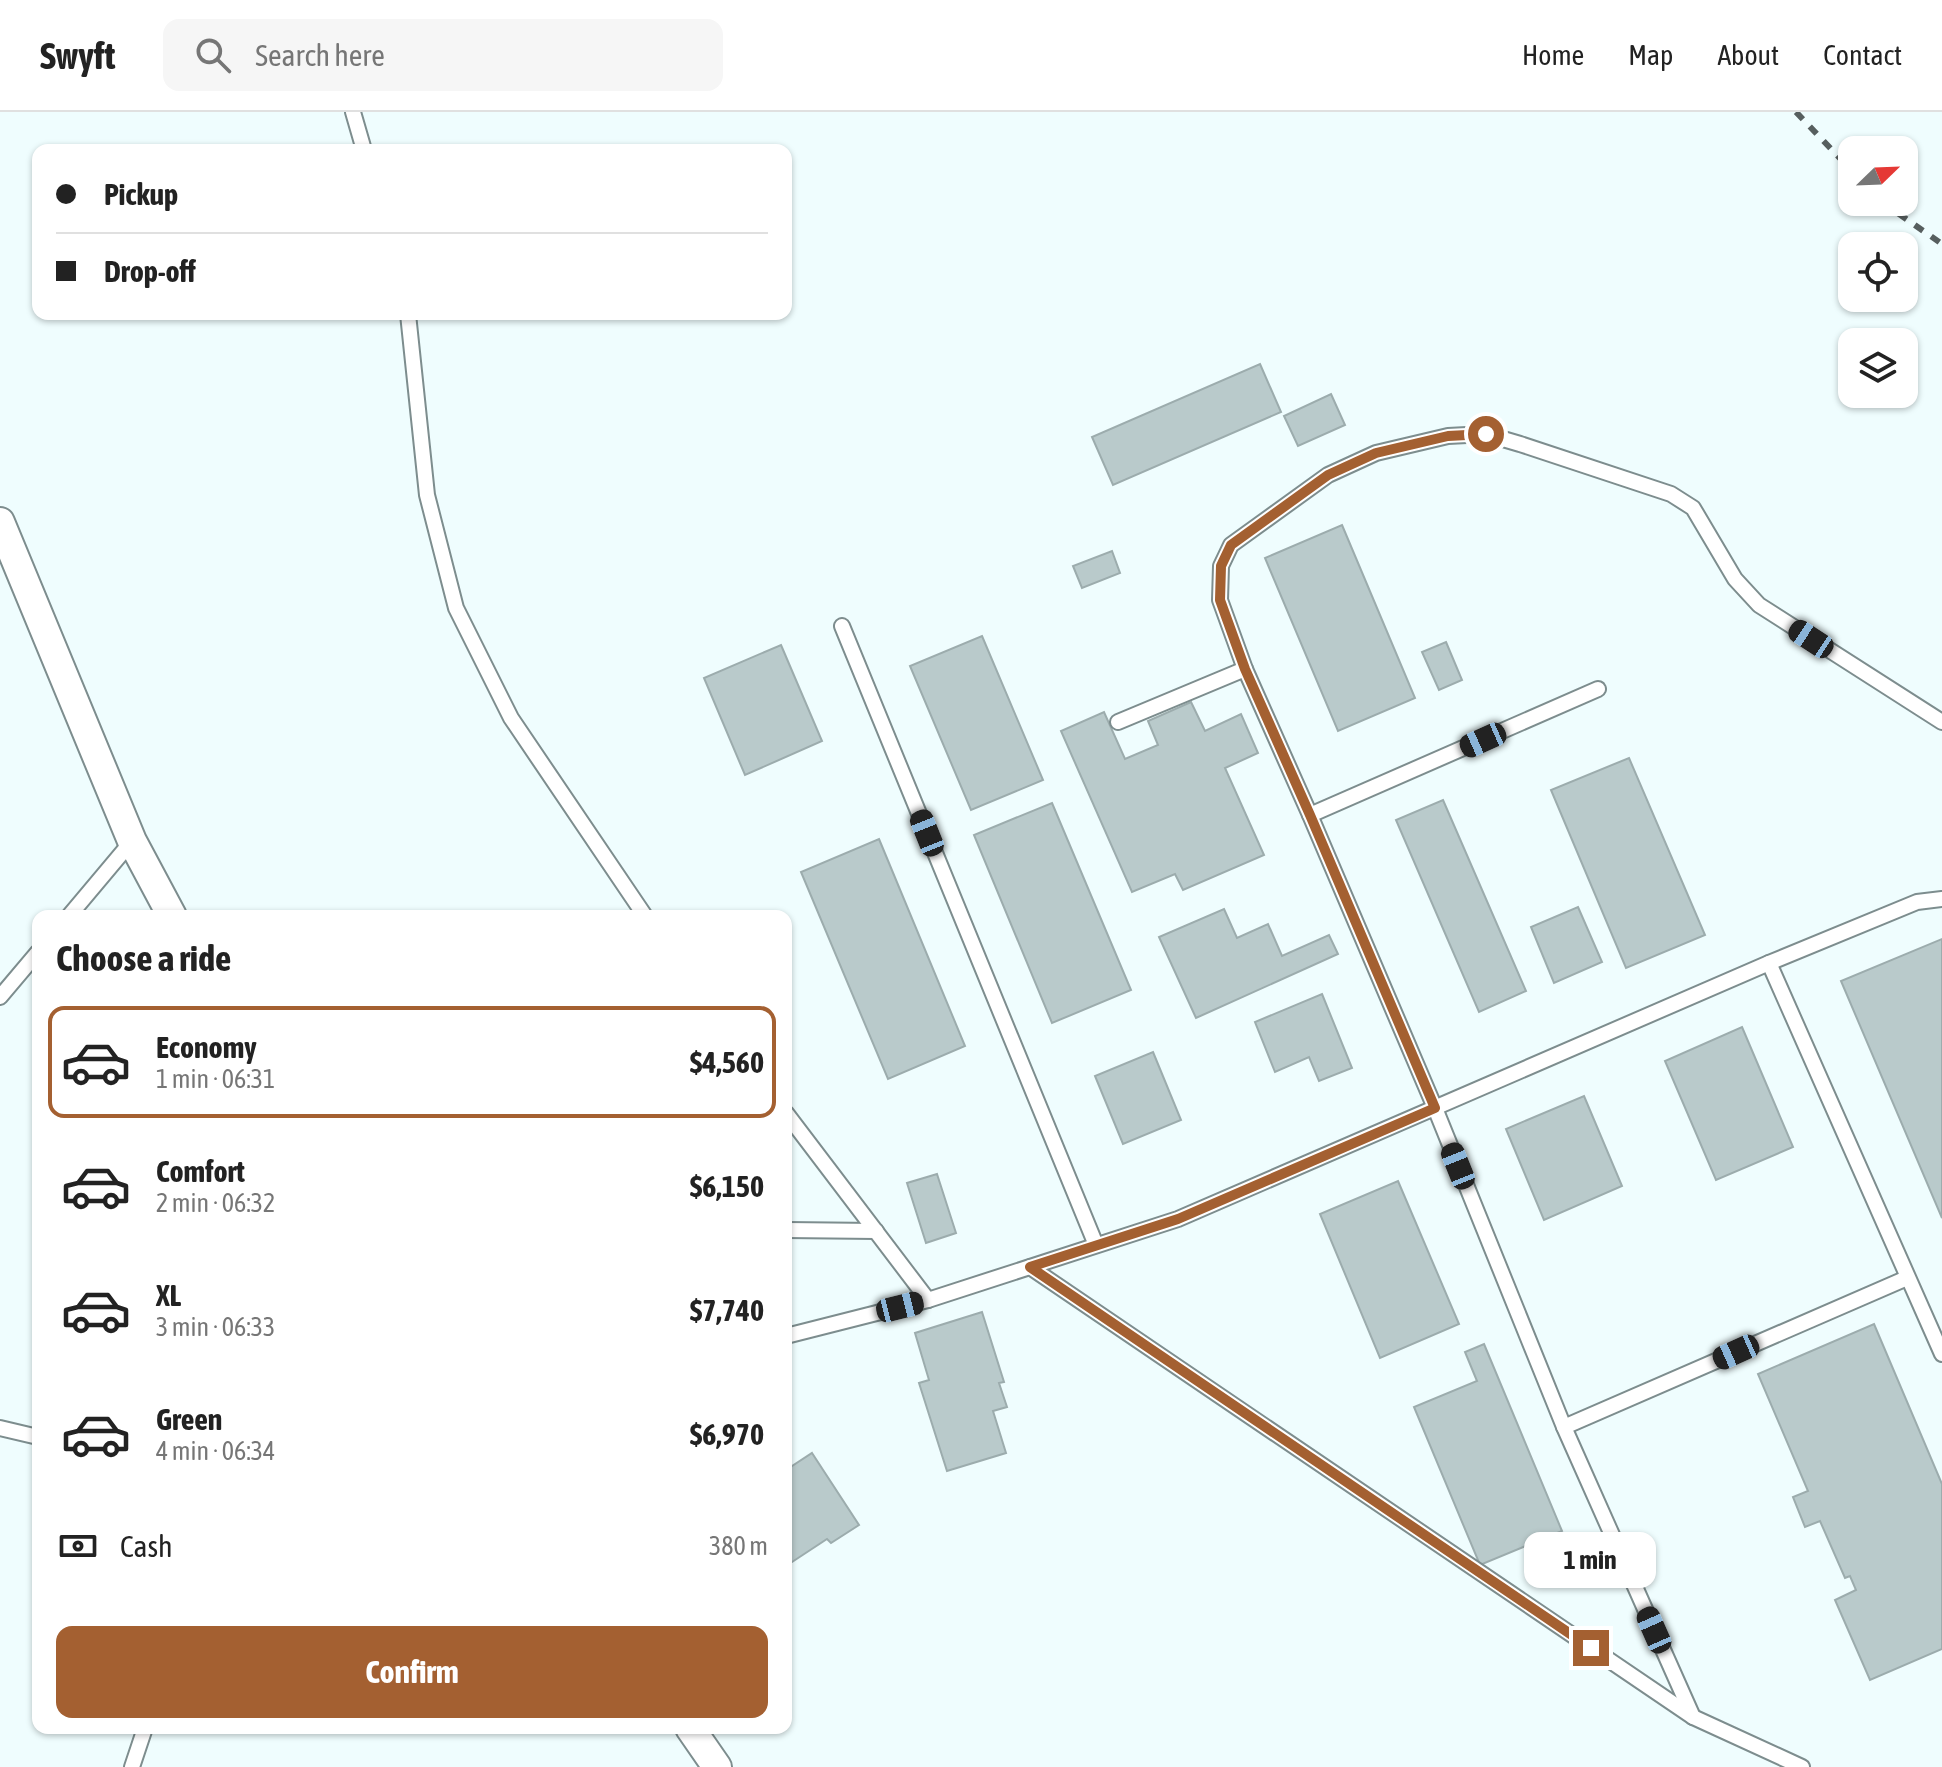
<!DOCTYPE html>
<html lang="en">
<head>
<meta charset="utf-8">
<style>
	:root { --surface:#fff; --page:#f6f6f6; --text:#222; --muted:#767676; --line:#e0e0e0; --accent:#a46031 }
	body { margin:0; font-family:"Asap Condensed",sans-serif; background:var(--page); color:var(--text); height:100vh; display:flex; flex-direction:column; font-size:30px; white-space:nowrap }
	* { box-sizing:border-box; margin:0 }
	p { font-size:26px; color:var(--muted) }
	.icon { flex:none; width:44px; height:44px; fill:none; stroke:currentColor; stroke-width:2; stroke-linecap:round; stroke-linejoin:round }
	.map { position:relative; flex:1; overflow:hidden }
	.details { position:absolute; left:32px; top:798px; width:760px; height:824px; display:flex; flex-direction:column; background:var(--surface); border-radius:16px; box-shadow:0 2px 6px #0004 }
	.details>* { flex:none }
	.hud { position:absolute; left:32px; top:32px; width:760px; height:176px; border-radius:16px; box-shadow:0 2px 6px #0004; display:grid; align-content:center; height:176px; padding:0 24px; background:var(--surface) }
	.needle { width:52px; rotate:67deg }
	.tools { position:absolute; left:1838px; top:24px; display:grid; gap:16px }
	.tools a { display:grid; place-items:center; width:80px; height:80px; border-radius:16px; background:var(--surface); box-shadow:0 2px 6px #0004; font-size:40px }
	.end { position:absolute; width:36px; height:36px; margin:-18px; border:10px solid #a46031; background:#fff; box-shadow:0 0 0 4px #fff }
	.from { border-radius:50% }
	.bubble { position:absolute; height:56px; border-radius:16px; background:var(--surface); box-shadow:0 2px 6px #0004; font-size:26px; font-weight:700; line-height:56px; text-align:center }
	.car { position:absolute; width:24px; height:48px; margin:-24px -12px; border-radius:10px; box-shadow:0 0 6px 2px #0007; background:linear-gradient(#222 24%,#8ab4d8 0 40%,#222 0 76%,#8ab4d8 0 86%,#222 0) }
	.hud b { display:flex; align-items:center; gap:28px; height:76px; font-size:30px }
	.hud b+b { border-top:2px solid var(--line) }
	.hud i { width:20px; height:20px; background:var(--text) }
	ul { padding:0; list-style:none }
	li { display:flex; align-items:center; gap:24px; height:112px; margin:0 16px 12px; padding:0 8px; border:4px solid transparent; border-radius:16px }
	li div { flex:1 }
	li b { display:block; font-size:30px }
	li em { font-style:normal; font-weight:700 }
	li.current { border-color:var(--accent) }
	li>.icon { width:72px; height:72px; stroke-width:1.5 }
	h2 { padding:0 24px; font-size:36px; line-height:96px }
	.pay { display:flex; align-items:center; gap:20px; height:88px; padding:0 24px; font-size:30px }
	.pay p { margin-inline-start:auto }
	.primary-button { display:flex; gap:16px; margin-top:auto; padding:16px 24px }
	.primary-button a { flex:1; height:92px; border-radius:16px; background:var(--accent); color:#fff; font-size:32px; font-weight:700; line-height:92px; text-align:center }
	header { display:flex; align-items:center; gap:48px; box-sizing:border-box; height:112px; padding:0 40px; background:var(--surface); border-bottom:2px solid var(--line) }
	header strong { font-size:38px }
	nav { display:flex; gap:44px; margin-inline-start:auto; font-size:28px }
	.search { width:560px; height:72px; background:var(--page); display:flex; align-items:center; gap:20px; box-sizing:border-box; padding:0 28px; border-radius:16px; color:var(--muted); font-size:30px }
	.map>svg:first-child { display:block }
	.building { fill:#b9cacb; stroke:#9cacad; stroke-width:2 }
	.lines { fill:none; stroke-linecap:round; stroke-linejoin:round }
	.lane-casing { stroke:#7d8d8e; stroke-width:18 }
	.street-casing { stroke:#7d8d8e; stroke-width:32 }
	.lane { stroke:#fff; stroke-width:14 }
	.street { stroke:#fff; stroke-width:28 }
	.rail { stroke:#575f5f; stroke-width:6; stroke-dasharray:10 10; stroke-linecap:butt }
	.route { stroke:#a46031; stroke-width:10 }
</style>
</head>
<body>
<header>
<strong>Swyft</strong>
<div class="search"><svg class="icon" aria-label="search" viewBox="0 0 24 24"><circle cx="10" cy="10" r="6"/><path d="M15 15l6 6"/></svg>Search here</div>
<nav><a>Home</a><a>Map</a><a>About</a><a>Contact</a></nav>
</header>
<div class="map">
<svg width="1942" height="1655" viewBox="0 0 1942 1655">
	<rect width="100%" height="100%" fill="#effdfe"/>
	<g class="building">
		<path d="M 1260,252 L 1281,300 L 1113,373 L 1092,325 Z"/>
		<path d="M 1331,282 L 1345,313 L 1298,334 L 1284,304 Z"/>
		<path d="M 1342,413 L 1415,586 L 1338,619 L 1265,446 Z"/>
		<path d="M 1112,439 L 1120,461 L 1082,476 L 1073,454 Z"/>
		<path d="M 982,524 L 1043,668 L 971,698 L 910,554 Z"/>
		<path d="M 1446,530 L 1462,568 L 1439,578 L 1422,540 Z"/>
		<path d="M 781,533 L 822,629 L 745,663 L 704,566 Z"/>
		<path d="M 1191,590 L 1205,619 L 1241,602 L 1258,641 L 1225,656 L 1264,743 L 1183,778 L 1175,762 L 1132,780 L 1061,619 L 1104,600 L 1125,647 L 1158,633 L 1148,609 Z"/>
		<path d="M 1629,646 L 1705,823 L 1626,856 L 1551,678 Z"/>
		<path d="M 1443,688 L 1526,879 L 1479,900 L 1396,708 Z"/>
		<path d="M 1052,691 L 1131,878 L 1052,911 L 974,723 Z"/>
		<path d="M 879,727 L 965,934 L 888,967 L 801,760 Z"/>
		<path d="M 1578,795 L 1602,850 L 1554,871 L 1531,815 Z"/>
		<path d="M 1224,797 L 1237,826 L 1268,812 L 1282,844 L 1329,823 L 1338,842 L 1196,906 L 1159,825 Z"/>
		<path d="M 1942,827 L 1942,1106 L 1841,869 Z"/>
		<path d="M 1322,882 L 1352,956 L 1319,969 L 1309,945 L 1275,960 L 1255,910 Z"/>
		<path d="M 1742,915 L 1793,1035 L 1716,1068 L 1665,949 Z"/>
		<path d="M 1153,940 L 1181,1008 L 1123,1032 L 1095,964 Z"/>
		<path d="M 1584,984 L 1622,1074 L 1544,1108 L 1506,1017 Z"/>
		<path d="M 937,1062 L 956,1121 L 926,1131 L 907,1071 Z"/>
		<path d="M 1398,1069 L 1459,1212 L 1380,1246 L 1320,1102 Z"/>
		<path d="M 982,1200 L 1004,1270 L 999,1271 L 1007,1295 L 993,1299 L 1006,1341 L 947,1359 L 919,1271 L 929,1268 L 915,1221 Z"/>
		<path d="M 1874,1212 L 1942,1372 L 1942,1537 L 1870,1568 L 1835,1488 L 1856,1478 L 1850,1464 L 1845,1466 L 1820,1409 L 1805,1415 L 1793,1385 L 1808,1379 L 1758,1262 Z"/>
		<path d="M 1484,1232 L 1562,1419 L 1480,1453 L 1414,1295 L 1477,1269 L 1465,1240 Z"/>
		<path d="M 812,1341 L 859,1413 L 831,1431 L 827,1427 L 786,1454 L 786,1358 Z"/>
	</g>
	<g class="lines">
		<defs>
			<g id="lane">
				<path d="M 353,0 L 364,38"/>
				<path d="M 408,202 L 427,383 L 456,496 L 511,606 L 645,804"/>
				<path d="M 842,514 L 1096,1133"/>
				<path d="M 1118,610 L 1245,557"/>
				<path d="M 1310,703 L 1598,577"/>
				<path d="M 69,804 L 132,729"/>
				<path d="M 1769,851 L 1942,1242"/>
				<path d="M 0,885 L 38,840"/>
				<path d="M 786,1001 L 928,1188"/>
				<path d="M 786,1118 L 876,1119"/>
				<path d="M 1030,1155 L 1693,1605 L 1802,1655"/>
				<path d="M 786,1224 L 928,1188 L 1178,1107 L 1769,851 L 1917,790 L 1942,787"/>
				<path d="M 1564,1315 L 1907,1166"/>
				<path d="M 0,1316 L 38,1325"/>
				<path d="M 1693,1605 L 1564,1315 L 1435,996 L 1310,703 L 1245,557 L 1220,488 L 1221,454 L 1231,433 L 1328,363 L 1376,341 L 1448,324 L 1486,322 L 1520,332 L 1671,382 L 1693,396 L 1735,467 L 1759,493 L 1942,610"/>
				<path d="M 132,1655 L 145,1616"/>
			</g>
			<g id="street">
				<path d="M 0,410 L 132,729 L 172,804"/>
				<path d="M 690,1616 L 717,1655"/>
			</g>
		</defs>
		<use href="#lane" class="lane-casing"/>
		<use href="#street" class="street-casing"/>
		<use href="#lane" class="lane"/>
		<use href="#street" class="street"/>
		<g class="rail">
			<path d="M 1796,0 L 1852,59"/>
			<path d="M 1882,90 L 1942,132"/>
		</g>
	</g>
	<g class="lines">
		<path class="route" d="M 1486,322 L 1448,324 L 1376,341 L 1328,363 L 1231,433 L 1221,454 L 1220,488 L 1245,557 L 1310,703 L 1435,996 L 1178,1107 L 1030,1155 L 1591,1536"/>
	</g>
</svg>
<div class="tools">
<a><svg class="needle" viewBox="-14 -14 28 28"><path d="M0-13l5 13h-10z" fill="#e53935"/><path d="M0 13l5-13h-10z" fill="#767676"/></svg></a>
<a><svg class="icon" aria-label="locate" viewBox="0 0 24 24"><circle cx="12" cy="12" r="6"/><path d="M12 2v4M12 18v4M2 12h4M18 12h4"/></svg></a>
<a><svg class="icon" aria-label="layers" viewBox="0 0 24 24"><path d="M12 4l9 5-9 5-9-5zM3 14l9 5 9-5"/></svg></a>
</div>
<i class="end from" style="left:1486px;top:322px"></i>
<i class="end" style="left:1591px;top:1536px"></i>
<div class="bubble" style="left:1524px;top:1420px;width:132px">1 min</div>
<i class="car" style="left:1811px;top:527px;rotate:303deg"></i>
<i class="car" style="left:1483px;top:628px;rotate:246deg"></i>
<i class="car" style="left:927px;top:721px;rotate:338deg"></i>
<i class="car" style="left:1458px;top:1054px;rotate:338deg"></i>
<i class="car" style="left:900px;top:1195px;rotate:76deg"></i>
<i class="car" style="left:1736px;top:1240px;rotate:246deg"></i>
<i class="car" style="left:1654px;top:1518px;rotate:336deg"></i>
<div class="hud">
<b><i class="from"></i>Pickup</b>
<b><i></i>Drop-off</b>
</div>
<section class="details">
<h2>Choose a ride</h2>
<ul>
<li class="current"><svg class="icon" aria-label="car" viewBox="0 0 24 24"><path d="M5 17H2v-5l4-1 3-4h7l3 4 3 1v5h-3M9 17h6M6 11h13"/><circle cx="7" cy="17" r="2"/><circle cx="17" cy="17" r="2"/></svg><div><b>Economy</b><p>1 min · 06:31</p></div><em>$4,560</em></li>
<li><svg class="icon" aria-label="car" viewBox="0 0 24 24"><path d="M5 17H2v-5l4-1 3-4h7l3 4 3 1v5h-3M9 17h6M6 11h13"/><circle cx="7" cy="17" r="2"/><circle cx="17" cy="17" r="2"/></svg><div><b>Comfort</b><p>2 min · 06:32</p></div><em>$6,150</em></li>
<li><svg class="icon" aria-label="car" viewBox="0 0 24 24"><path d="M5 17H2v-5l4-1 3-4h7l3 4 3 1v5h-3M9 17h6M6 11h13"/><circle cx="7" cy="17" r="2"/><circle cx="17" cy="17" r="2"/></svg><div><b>XL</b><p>3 min · 06:33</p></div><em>$7,740</em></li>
<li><svg class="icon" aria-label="car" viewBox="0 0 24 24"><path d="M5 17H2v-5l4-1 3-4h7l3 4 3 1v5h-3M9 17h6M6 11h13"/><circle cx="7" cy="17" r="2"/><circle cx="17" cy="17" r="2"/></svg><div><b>Green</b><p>4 min · 06:34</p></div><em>$6,970</em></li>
</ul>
<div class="pay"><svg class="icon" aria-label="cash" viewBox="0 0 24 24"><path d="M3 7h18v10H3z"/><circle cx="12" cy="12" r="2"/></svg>Cash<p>380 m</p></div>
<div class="primary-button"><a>Confirm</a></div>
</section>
</div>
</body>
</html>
